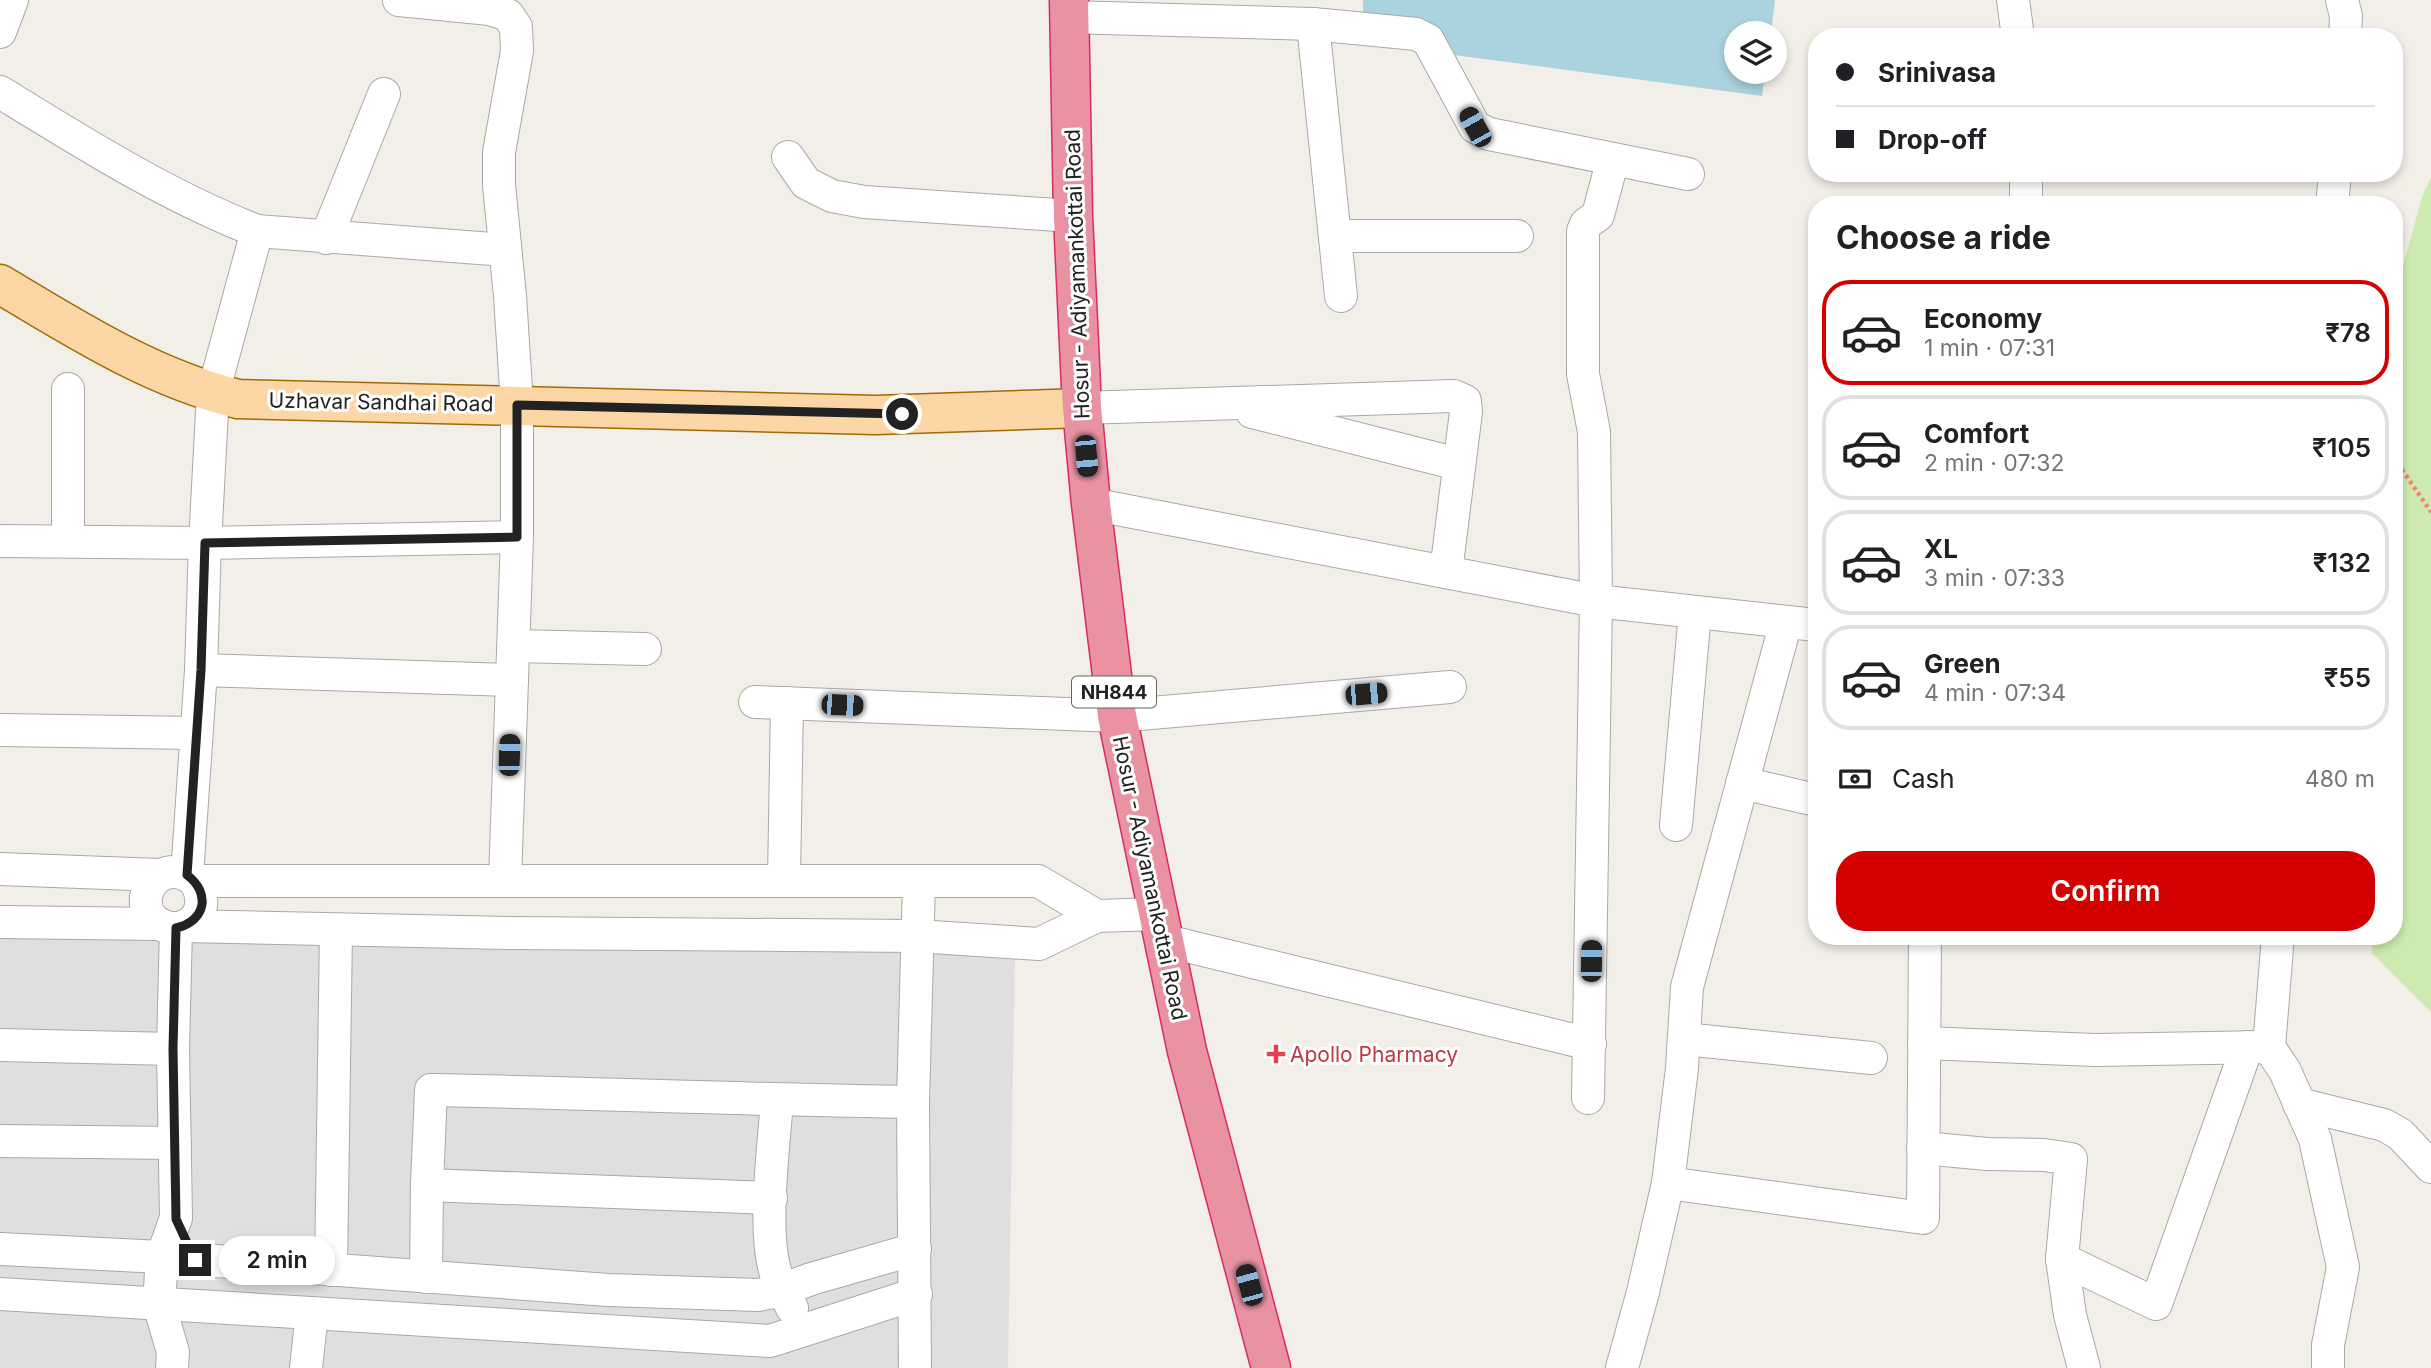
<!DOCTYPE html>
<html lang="en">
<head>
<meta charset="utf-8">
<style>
	:root { --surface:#fff; --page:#f6f6f6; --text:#202124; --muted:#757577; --line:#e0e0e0; --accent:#d40000 }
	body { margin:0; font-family:Inter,sans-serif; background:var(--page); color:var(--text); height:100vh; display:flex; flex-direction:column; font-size:26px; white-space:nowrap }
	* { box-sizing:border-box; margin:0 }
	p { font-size:23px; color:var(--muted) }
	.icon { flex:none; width:38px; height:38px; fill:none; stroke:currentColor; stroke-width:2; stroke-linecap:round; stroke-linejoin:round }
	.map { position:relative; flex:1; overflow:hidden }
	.side { position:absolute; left:1808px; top:196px; width:595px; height:749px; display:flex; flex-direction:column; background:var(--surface); border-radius:28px; box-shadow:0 4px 10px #0003 }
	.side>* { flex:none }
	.top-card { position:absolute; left:1808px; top:28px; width:595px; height:154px; border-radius:28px; box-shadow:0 4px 10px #0003; display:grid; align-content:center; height:154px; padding:0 28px; background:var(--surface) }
	.controls { position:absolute; left:1724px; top:21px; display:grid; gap:14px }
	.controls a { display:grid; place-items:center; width:63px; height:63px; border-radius:50%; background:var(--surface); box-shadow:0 4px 10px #0003; font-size:35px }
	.end { position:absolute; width:32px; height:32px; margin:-16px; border:9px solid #222; background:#fff; box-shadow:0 0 0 4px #fff }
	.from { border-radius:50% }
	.bubble { position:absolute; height:49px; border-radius:24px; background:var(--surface); box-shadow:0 4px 10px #0003; font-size:23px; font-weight:600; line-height:49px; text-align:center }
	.car { position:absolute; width:21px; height:42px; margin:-21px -10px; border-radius:9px; box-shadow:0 0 5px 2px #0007; background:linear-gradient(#222 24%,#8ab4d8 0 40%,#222 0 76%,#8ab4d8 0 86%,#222 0) }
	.top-card b { display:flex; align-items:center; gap:24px; height:66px; font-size:26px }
	.top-card b+b { border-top:2px solid var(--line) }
	.top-card i { width:18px; height:18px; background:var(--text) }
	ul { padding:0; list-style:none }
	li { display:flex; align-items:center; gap:21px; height:105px; margin:0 14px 10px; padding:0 14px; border:4px solid var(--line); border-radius:28px }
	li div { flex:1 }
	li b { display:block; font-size:26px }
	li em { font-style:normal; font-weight:600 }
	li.active { border-color:var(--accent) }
	li>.icon { width:63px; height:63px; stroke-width:1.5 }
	h2 { padding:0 28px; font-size:32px; line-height:84px }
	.pay { display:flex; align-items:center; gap:18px; height:77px; padding:0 28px; font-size:26px }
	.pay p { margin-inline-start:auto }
	.cta { display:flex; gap:14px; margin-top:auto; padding:14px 28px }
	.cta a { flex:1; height:80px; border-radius:28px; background:var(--accent); color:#fff; font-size:28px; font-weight:600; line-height:80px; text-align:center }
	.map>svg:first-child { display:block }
	.residential { fill:#e0dfdf }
	.grass { fill:#cdebb0 }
	.water { fill:#aad3df }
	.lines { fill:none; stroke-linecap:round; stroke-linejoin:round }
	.minor-casing { stroke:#a9a9a9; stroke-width:34 }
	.major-casing { stroke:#a06b00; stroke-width:41 }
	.highway-casing { stroke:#dc2a67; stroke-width:41 }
	.path { stroke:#fa8072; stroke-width:4.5; stroke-dasharray:3.5 3.5; stroke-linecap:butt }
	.minor { stroke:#fff; stroke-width:32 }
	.major { stroke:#fcd6a4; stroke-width:38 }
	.highway { stroke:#e892a2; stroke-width:38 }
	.route { stroke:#222; stroke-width:9 }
	.health-dot { fill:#e0444e; stroke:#fff; stroke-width:2.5 }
	.labels { text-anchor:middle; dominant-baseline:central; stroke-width:6; stroke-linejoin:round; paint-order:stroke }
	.shield { fill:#fff; stroke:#646464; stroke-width:2 }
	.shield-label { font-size:19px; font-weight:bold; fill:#222 }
	.street-label { font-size:21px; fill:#222; stroke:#fff }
	.health-label { font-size:21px; fill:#be3a42; stroke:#fff; text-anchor:start }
</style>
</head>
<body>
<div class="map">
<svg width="2431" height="1368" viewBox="0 0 2431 1368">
	<rect width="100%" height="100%" fill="#f2efe9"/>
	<path class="residential" d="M 0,936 L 1015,953 L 1008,1368 L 0,1368 Z"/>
	<path class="grass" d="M 2431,177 L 2431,1012 L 2372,953 L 2372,936 L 2394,936 L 2394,299 L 2422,197 Z"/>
	<path class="water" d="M 1363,0 L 1775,0 L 1771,33 L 1736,33 L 1736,72 L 1765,72 L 1762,96 L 1454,55 L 1363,18 Z"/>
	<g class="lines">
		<defs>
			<g id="minor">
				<path d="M 399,0 L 490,9 L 508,15 L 516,27 L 517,51 L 499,152 L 499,185 L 510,296 L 517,405 L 517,537 L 505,880"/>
				<path d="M 2013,0 L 2018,37"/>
				<path d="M 2342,0 L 2346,16 L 2345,37"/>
				<path d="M 1068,17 L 1313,24 L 1416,34 L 1428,40 L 1475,127 L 1489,134 L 1688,174"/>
				<path d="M 1313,24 L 1341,296"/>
				<path d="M 0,32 L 12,0"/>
				<path d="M 0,92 C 83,143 167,196 257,231 L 505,250"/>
				<path d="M 788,157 L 806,183 L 832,196 L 864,202 L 1073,216"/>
				<path d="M 2026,173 L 2026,205"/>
				<path d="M 2332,205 L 2335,173"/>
				<path d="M 1335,236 L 1517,236"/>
				<path d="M 326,238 L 384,94"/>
				<path d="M 68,389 L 68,541"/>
				<path d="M 1082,408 L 1454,396 L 1465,401 L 1466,412 L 1446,572"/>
				<path d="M 1252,412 L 1458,464"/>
				<path d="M 1091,504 L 1596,601 L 1816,625"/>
				<path d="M 0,541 L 205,543 L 517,537"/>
				<path d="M 514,646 L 645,649"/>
				<path d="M 201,670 L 512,680"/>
				<path d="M 755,702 L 1117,716 L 1450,687"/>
				<path d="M 0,730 L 195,733"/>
				<path d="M 1742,783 L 1816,800"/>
				<path d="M 1676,825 L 1695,613"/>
				<path d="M 0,869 L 159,875"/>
				<path d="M 187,875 L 201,670 L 205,543 L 213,393 L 257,231"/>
				<path d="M 784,880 L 787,703"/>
				<path d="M 195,881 C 205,896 204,918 185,926 C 178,929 170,929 164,926 C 125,912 155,849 195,881 L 1038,881 L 1097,916"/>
				<path d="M 0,922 L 159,924"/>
				<path d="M 185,926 L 509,933 L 917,936 L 1039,944 L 1097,916 L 1157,914"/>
				<path d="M 2278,936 L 2269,1047 L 2285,1071 L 2315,1139 L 2343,1267 L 2328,1345 L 2328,1368"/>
				<path d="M 1162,940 L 1590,1044"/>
				<path d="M 1684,1039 L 1871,1058"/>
				<path d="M 1924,1043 L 2095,1050 L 2266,1047"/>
				<path d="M 0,1045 L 173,1049"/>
				<path d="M 1588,1098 L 1596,601 L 1594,432 L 1583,374 L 1583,231 L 1586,224 L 1598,215 L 1613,159"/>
				<path d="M 777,1100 C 774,1146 762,1231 776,1274 C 780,1285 787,1297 792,1308"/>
				<path d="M 2299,1104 L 2384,1125 L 2400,1134 L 2431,1167"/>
				<path d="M 0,1141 L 175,1143"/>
				<path d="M 1923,1148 L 1987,1154 L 2044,1155 L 2071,1159 L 2062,1259 L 2070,1315 L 2084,1368"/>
				<path d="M 1668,1183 L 1923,1218 L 1925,936"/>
				<path d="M 427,1185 L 431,1090 C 592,1093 752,1100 913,1102"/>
				<path d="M 0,1249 L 162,1257 L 608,1290 L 758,1295 L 779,1291 L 811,1279 L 915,1249"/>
				<path d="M 2062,1259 L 2156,1304 L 2247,1047"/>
				<path d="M 331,1270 L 336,930"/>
				<path d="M 426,1277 L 427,1185 L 771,1198"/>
				<path d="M 0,1294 L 770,1341 L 916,1294"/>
				<path d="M 172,1368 L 173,1352 L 159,1304 L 162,1257 L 176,1218 L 173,1049 L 176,928"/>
				<path d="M 306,1368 L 312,1313"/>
				<path d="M 915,1368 L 913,1102 L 919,882"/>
				<path d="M 1622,1368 L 1643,1292 L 1668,1183 L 1682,1068 L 1687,987 L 1786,622"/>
			</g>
			<path id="major" d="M 0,284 C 75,329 152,378 238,399 L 876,415 L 1082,408"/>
			<path id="highway" d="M 1069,0 L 1073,216 L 1082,408 L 1091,504 L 1117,716 L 1187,1051 L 1271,1368"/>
		</defs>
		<use href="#minor" class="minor-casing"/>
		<use href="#major" class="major-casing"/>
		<use href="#highway" class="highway-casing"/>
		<path class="path" d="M 2394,458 L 2431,512"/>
		<use href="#minor" class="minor"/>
		<use href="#major" class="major"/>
		<use href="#highway" class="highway"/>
	</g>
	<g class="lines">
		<path class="route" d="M 195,1260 L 176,1219 L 173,1049 L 176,928 C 206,921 211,893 187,875 L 201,670 L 205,543 L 517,537 L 517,405 L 902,414"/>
	</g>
	<path class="health-dot" d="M1272.5 1043.5h7v7h7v7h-7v7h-7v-7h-7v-7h7z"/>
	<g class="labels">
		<rect class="shield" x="1072" y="676.5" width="84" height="31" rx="5"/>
		<g class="shield-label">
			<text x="1114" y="692">NH844</text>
		</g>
		<g class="street-label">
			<text transform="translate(1077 274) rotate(-92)">Hosur - Adiyamankottai Road</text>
			<text transform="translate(381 402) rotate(1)">Uzhavar Sandhai Road</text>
			<text transform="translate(1150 878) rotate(78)">Hosur - Adiyamankottai Road</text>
		</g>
		<g class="health-label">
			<text x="1290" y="1054">Apollo Pharmacy</text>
		</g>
	</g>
</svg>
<div class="controls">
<a><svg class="icon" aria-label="layers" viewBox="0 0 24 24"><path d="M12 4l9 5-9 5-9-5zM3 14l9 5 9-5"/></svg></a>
</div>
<i class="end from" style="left:902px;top:414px"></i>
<i class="end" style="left:195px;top:1260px"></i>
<div class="bubble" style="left:219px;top:1236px;width:116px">2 min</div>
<i class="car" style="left:1475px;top:127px;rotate:331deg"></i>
<i class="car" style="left:1086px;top:456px;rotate:175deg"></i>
<i class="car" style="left:1366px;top:694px;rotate:85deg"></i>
<i class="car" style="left:842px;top:705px;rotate:92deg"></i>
<i class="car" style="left:509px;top:755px;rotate:2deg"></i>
<i class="car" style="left:1591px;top:961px;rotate:1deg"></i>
<i class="car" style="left:1249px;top:1285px;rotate:345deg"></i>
<div class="top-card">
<b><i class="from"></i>Srinivasa</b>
<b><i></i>Drop-off</b>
</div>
<section class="side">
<h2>Choose a ride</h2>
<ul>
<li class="active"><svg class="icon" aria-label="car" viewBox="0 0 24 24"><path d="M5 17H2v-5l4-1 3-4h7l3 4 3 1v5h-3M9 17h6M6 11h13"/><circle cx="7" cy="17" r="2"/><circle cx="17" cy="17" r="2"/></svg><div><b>Economy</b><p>1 min · 07:31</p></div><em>₹78</em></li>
<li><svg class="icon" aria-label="car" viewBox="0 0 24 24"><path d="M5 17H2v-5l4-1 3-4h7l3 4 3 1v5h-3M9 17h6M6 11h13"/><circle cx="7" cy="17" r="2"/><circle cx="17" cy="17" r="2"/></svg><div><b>Comfort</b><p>2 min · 07:32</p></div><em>₹105</em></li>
<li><svg class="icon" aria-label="car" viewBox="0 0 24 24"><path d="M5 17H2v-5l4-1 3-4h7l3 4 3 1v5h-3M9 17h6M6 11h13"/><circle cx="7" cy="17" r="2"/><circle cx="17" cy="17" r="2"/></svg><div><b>XL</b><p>3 min · 07:33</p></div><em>₹132</em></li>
<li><svg class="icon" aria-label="car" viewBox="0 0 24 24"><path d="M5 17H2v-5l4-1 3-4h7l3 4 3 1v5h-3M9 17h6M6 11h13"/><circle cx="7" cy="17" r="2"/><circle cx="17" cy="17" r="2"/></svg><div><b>Green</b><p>4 min · 07:34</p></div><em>₹55</em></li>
</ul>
<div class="pay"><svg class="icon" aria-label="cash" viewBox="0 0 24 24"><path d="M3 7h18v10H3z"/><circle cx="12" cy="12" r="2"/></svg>Cash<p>480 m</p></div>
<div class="cta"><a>Confirm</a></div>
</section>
</div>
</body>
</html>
